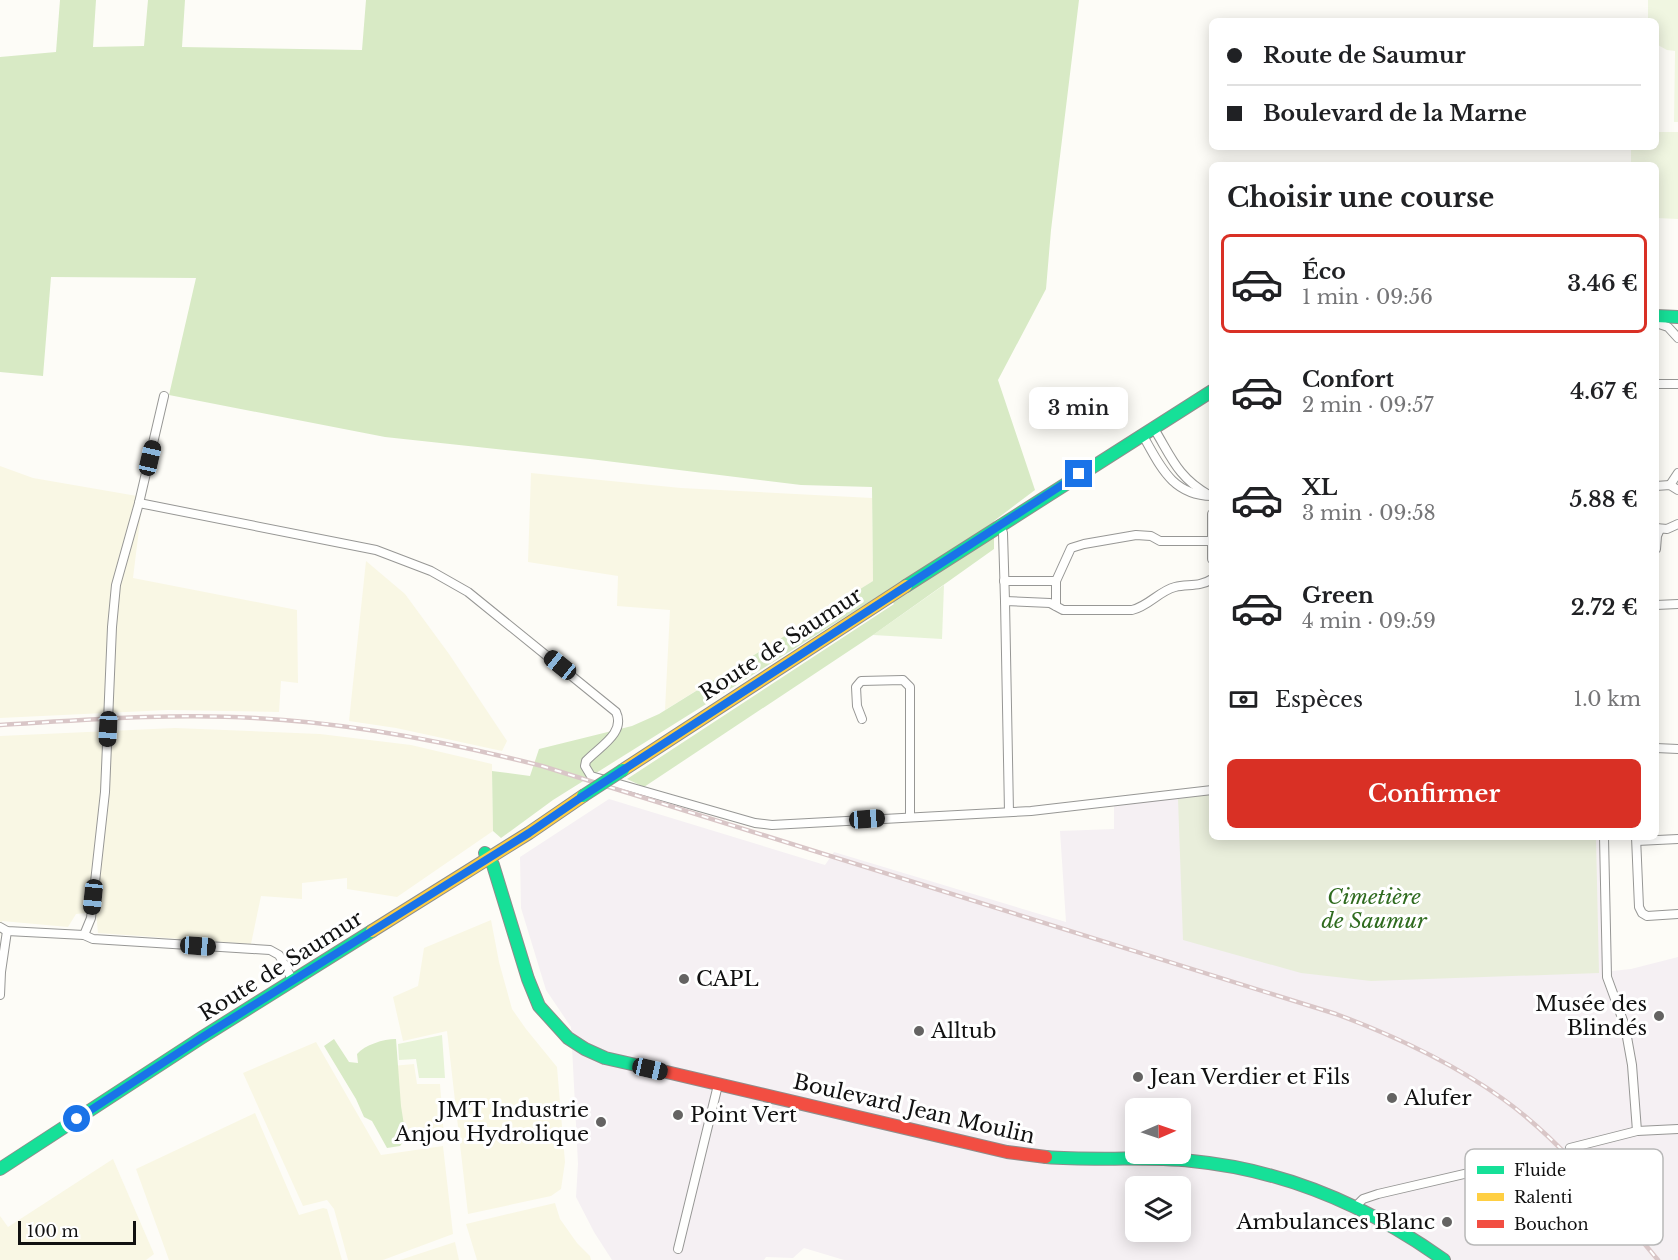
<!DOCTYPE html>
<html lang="fr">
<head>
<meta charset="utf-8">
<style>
	:root { --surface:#fff; --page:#f6f6f6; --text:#202124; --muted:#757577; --line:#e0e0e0; --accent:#d93025 }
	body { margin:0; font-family:"Libre Baskerville",serif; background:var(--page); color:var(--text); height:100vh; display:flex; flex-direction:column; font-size:22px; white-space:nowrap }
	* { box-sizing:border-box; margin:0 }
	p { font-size:20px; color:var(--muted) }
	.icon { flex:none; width:33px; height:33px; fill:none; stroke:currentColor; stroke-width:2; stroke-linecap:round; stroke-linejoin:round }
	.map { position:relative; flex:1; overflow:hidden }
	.sheet { position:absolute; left:1209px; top:162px; width:450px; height:678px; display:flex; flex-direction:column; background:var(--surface); border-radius:9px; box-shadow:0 3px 15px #0003 }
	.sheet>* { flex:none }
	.hud { position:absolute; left:1209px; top:18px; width:450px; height:132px; border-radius:9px; box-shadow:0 3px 15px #0003; display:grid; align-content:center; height:132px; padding:0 18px; background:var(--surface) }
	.needle { width:39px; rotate:88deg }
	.buttons { position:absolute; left:1125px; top:1098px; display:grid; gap:12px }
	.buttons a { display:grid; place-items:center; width:66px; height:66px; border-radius:9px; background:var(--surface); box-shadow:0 3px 15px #0003; font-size:30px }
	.scale { position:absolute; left:18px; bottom:15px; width:118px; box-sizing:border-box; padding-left:6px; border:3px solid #111; border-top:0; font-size:16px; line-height:21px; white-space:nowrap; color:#111; -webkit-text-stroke:4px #fff; paint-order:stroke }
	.end { position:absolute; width:27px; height:27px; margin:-14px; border:8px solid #1a73e8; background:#fff; box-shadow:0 0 0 3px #fff }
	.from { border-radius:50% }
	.bubble { position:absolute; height:42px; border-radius:9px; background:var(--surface); box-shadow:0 3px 15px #0003; font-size:20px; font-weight:600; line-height:42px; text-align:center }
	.car { position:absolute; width:18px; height:36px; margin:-18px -9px; border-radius:8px; box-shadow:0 0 4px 2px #0007; background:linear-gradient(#222 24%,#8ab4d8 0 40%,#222 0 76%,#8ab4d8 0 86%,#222 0) }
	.hud b { display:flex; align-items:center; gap:21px; height:57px; font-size:22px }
	.hud b+b { border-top:2px solid var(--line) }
	.hud i { width:15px; height:15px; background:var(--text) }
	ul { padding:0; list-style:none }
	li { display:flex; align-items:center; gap:18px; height:99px; margin:0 12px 9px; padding:0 6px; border:3px solid transparent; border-radius:9px }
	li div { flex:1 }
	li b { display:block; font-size:22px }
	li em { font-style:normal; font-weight:600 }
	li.active { border-color:var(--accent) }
	li>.icon { width:54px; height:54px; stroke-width:1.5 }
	h2 { padding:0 18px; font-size:27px; line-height:72px }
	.pay { display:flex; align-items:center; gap:15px; height:66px; padding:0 18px; font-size:22px }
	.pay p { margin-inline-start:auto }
	.button { display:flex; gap:12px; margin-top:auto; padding:12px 18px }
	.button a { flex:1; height:69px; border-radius:9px; background:var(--accent); color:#fff; font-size:24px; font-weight:600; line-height:69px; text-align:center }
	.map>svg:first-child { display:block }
	.industrial { fill:#f5f0f3; fill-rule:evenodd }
	.farmland { fill:#f9f7e4 }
	.green { fill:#e7f3d7 }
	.forest { fill:#d8eac5 }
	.cemetery { fill:#e9eedb }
	.pitch { fill:#f0f6e1 }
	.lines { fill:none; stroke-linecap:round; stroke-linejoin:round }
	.street-casing { stroke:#979795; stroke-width:10 }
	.fast-casing { stroke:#8e8d8b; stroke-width:14 }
	.slow-casing { stroke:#8e8d8b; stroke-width:14 }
	.jam-casing { stroke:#8e8d8b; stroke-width:14 }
	.street { stroke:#fffffe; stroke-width:8 }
	.fast { stroke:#16e098; stroke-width:12 }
	.slow { stroke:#ffcf43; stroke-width:12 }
	.jam { stroke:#f24e42; stroke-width:12 }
	.rail-casing { stroke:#d9c6c7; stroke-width:4.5 }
	.rail { stroke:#fff; stroke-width:2; stroke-dasharray:7; stroke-linecap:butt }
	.fast-bridge-casing { stroke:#8e8d8b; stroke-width:14; stroke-linecap:butt }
	.fast-bridge { stroke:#16e098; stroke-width:12 }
	.route { stroke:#1a73e8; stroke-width:8 }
	.poi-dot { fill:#646362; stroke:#fff; stroke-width:2 }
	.labels { text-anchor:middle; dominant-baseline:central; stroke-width:6; stroke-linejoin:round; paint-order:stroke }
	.street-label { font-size:21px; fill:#111; stroke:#fff }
	.park-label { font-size:21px; font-style:italic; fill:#2f6b1f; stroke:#fff }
	.poi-label { font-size:21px; fill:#111; stroke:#fff; text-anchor:start }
	.key { fill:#fff; stroke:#b8b8b8; stroke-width:1.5 }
	.key-label { font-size:16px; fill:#111 }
</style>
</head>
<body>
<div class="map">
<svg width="1678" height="1260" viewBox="0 0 1678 1260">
	<rect width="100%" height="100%" fill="#fdfcf7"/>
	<path class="industrial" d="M 1212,793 L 1212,837 L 1608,837 L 1612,971 L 1631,969 L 1678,957 L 1678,1260 L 844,1260 L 804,1248 L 793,1258 L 766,1257 L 764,1260 L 612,1260 L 594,1232 L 576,1197 L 578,1164 L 571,1027 L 546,990 L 521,908 L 520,857 L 609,799 L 825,865 L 834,852 L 1066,922 L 1060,831 L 1114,829 L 1114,805 ZM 1136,1108 L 1180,1108 L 1180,1154 L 1136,1154 ZM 1136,1186 L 1180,1186 L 1180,1232 L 1136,1232 Z"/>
	<g class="farmland">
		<path d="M 0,466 L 33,478 L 137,496 L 141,513 L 133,578 L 297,610 L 298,683 L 281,681 L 279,712 L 168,710 L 0,718 Z"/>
		<path d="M 531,473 L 681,488 L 872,498 L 873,581 L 665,710 L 670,610 L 617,606 L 618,576 L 528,562 Z"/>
		<path d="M 366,561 L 405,594 L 449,654 L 507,741 L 502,751 L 396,728 L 349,721 Z"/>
		<path d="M 175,728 L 320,734 L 411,745 L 492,764 L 493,831 L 397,897 L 347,889 L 347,878 L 302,883 L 302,899 L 261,896 L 251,944 L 98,933 L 96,912 L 76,914 L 68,927 L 2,921 L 0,937 L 0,736 Z"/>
		<path d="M 491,920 L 499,962 L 512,1009 L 526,1029 L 557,1067 L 565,1162 L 561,1189 L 551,1196 L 468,1214 L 447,1031 L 403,1041 L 393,997 L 418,986 L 424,948 Z"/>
		<path d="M 316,1042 L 381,1155 L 443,1146 L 453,1234 L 383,1260 L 348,1260 L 334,1209 L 327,1200 L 303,1206 L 243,1073 Z"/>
		<path d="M 414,1064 L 417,1084 L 440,1084 L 444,1137 L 401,1144 L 392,1066 Z"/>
		<path d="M 255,1113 L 299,1215 L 323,1208 L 327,1209 L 342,1260 L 169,1260 L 136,1169 Z"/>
		<path d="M 113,1159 L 154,1254 L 146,1260 L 0,1260 L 0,1216 L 8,1227 Z"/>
		<path d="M 555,1203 L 560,1219 L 577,1243 L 590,1256 L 591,1260 L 477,1260 L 466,1224 Z"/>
		<path d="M 455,1242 L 459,1260 L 400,1260 Z"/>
	</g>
	<g class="green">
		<path d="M 944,585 L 942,639 L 873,635 Z"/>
		<path d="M 442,1035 L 445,1078 L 419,1078 L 416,1059 L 399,1060 L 398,1044 Z"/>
	</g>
	<g class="forest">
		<path d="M 60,0 L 96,0 L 93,47 L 144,46 L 148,0 L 185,0 L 182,47 L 362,50 L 366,0 L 1079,0 L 1051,230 L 1046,289 L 998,380 L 1035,490 L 994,521 L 994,549 L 873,635 L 644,787 L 627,779 L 894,604 L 885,592 L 553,800 L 501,838 L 493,831 L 492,771 L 530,776 L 539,749 L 632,726 L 659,714 L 873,581 L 872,487 L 801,485 L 590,459 L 385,437 L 169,395 L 196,278 L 51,277 L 43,376 L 0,372 L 0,57 L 56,52 Z"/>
		<path d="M 334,1039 L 349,1062 L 358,1063 L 357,1054 C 365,1045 383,1039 396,1039 L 401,1106 L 406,1138 L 400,1146 L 387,1148 L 372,1121 L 364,1117 L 356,1099 L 324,1046 Z"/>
	</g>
	<path class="cemetery" d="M 1212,794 L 1212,837 L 1596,837 L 1599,973 L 1371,981 L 1301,973 L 1183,940 L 1178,799 Z"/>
	<g class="pitch">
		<path d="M 1648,0 L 1678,0 L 1678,122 L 1674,122 L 1675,51 L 1667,50 L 1656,44 L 1656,21 L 1648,21 Z"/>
		<path d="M 1656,132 L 1678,132 L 1678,219 L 1656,218 L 1656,165 L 1631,165 L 1631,147 L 1656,147 Z"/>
	</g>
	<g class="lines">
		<defs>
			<g id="street">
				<path d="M 1656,323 L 1668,327 L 1678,338"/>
				<path d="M 1656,384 L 1678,384"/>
				<path d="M 1153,427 C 1171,456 1177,477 1209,495"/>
				<path d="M 1142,434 C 1160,465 1171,495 1212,496"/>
				<path d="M 1670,485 L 1678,473"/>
				<path d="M 1656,486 L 1670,485 L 1678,490"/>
				<path d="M 139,503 L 376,550 L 431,571 L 468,592 L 616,712 C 626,733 599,747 586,761 L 585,766 L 591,776 L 755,823 L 772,825 L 1031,811 L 1212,790"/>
				<path d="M 1212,514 L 1212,559"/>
				<path d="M 1000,524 L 1003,533 L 1005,601"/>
				<path d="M 1656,528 L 1667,529 L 1678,524"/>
				<path d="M 1656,549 L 1657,536 L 1660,529"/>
				<path d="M 1004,581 L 1056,581 L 1071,548 L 1084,544 L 1136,535 L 1151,536 L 1160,541 L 1212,541"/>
				<path d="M 1656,605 L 1678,604"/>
				<path d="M 1056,606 L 1056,581"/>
				<path d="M 862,719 L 857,706 L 856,687 L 861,681 L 903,680 L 910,687 L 910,816"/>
				<path d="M 1656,748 L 1678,749"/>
				<path d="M 1009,812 L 1005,601 L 1050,603 L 1063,610 L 1132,610 C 1149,606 1159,591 1175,587 C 1188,584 1200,587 1212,579"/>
				<path d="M 1604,837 L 1607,977 L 1625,1026 L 1632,1065 L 1637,1131"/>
				<path d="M 1636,837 L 1639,907 L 1642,913 L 1647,916 L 1678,914"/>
				<path d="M 1637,841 L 1678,839"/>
				<path d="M 0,927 L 7,931 L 84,935 L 93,939 L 270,950 L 279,955 L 293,981"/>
				<path d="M 84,935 L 91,918 L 105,792 L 112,627 L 116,585 L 139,503 L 164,396"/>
				<path d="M 0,995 L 1,972 L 7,931"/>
				<path d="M 1570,1148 L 1637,1131 L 1678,1129"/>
				<path d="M 1357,1205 L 1363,1199 L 1378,1194 L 1542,1156"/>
				<path d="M 678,1249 L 718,1085"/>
			</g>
			<g id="fast">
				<path d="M 1656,316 L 1678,317"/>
				<path d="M 906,586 L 1212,391"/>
				<path d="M 485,853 L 493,865 L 528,979 L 539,1006 L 568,1038 L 585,1049 L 605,1058 L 658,1070"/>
				<path d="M 1046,1157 C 1094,1161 1143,1156 1192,1161 C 1285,1170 1368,1206 1444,1260"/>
				<path d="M 0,1169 L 201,1038 L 372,931"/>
			</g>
			<g id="slow">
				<path d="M 623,770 L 906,586"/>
				<path d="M 372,931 L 529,833 L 583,796"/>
			</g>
			<path id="jam" d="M 658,1070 L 1007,1152 L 1046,1157"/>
		</defs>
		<use href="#street" class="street-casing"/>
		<use href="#fast" class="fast-casing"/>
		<use href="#slow" class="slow-casing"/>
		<use href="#jam" class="jam-casing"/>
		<use href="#street" class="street"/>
		<use href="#fast" class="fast"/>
		<use href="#slow" class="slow"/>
		<use href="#jam" class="jam"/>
		<defs>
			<path id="rail" d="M 0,725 C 85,720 170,713 255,718 C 352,723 448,742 542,766 L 1336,1014 C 1395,1036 1451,1062 1503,1099 C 1563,1142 1611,1204 1658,1260"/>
		</defs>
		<use href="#rail" class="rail-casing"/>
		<use href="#rail" class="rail"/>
		<defs>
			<path id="fast-bridge" d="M 583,796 L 623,770"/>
		</defs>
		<use href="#fast-bridge" class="fast-bridge-casing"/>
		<use href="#fast-bridge" class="fast-bridge"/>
	</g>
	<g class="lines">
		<path class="route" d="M 77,1119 L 201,1038 L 529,833 L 583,796 L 1079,474"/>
	</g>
	<g class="poi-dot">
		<circle cx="684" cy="979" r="6"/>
		<circle cx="1659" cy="1016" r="6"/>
		<circle cx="919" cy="1031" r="6"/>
		<circle cx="1138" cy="1077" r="6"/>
		<circle cx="1392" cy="1098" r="6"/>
		<circle cx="678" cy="1115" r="6"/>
		<circle cx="601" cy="1122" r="6"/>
		<circle cx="1447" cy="1222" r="6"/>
	</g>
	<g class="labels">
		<g class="street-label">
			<text transform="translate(781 644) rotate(-33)">Route de Saumur</text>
			<text transform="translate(281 966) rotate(-32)">Route de Saumur</text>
			<text transform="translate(914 1109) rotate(13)">Boulevard Jean Moulin</text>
		</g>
		<g class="park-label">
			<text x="1374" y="897">Cimetière<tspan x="1374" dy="24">de Saumur</tspan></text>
		</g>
		<g class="poi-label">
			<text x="696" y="979">CAPL</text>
			<text x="1647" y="1004" text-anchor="end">Musée des<tspan x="1647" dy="24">Blindés</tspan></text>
			<text x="931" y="1031">Alltub</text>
			<text x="1150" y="1077">Jean Verdier et Fils</text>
			<text x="1404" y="1098">Alufer</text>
			<text x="589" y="1110" text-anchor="end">JMT Industrie<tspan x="589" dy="24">Anjou Hydrolique</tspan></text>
			<text x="690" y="1115">Point Vert</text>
			<text x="1435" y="1222" text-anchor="end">Ambulances Blanc</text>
		</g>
	</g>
	<rect x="1465" y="1149" width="198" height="96" rx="9" class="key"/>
	<rect x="1477" y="1166" width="27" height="8" fill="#16e098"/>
	<rect x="1477" y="1193" width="27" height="8" fill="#ffcf43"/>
	<rect x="1477" y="1220" width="27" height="8" fill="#f24e42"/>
	<g class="key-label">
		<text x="1514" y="1176">Fluide</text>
		<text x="1514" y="1203">Ralenti</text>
		<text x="1514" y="1230">Bouchon</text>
	</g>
</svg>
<div class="buttons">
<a><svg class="needle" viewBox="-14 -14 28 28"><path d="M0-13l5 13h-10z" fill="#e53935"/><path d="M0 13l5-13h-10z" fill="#757577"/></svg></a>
<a><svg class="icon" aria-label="layers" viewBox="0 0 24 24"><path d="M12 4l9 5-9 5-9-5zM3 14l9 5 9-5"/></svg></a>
</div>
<div class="scale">100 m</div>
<i class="end from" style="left:77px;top:1119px"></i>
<i class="end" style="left:1079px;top:474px"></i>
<div class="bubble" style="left:1029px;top:387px;width:99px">3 min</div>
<i class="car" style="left:150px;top:458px;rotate:13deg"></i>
<i class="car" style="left:560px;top:665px;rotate:309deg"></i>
<i class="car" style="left:108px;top:729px;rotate:183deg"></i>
<i class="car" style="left:867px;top:819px;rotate:86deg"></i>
<i class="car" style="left:93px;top:897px;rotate:186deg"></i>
<i class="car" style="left:198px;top:946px;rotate:94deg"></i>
<i class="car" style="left:650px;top:1069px;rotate:103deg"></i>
<div class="hud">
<b><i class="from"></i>Route de Saumur</b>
<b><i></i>Boulevard de la Marne</b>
</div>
<section class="sheet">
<h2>Choisir une course</h2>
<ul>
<li class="active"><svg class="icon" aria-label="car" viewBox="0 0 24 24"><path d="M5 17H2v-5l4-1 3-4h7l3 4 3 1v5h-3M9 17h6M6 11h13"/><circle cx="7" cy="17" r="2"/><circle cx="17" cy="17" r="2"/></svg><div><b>Éco</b><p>1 min · 09:56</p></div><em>3.46 €</em></li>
<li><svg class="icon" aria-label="car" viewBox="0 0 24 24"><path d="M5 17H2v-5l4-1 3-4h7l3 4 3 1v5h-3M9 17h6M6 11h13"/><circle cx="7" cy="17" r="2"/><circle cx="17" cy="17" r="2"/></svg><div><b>Confort</b><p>2 min · 09:57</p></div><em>4.67 €</em></li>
<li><svg class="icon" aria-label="car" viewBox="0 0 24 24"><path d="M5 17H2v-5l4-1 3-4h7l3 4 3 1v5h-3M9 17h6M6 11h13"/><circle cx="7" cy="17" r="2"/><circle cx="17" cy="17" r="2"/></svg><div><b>XL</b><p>3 min · 09:58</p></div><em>5.88 €</em></li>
<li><svg class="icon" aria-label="car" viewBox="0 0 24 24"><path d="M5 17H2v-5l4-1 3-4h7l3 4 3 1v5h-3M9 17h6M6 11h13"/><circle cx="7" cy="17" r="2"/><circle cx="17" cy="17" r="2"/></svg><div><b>Green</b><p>4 min · 09:59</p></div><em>2.72 €</em></li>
</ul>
<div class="pay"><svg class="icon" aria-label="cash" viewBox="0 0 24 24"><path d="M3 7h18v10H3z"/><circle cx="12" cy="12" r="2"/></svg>Espèces<p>1.0 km</p></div>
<div class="button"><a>Confirmer</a></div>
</section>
</div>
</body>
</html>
